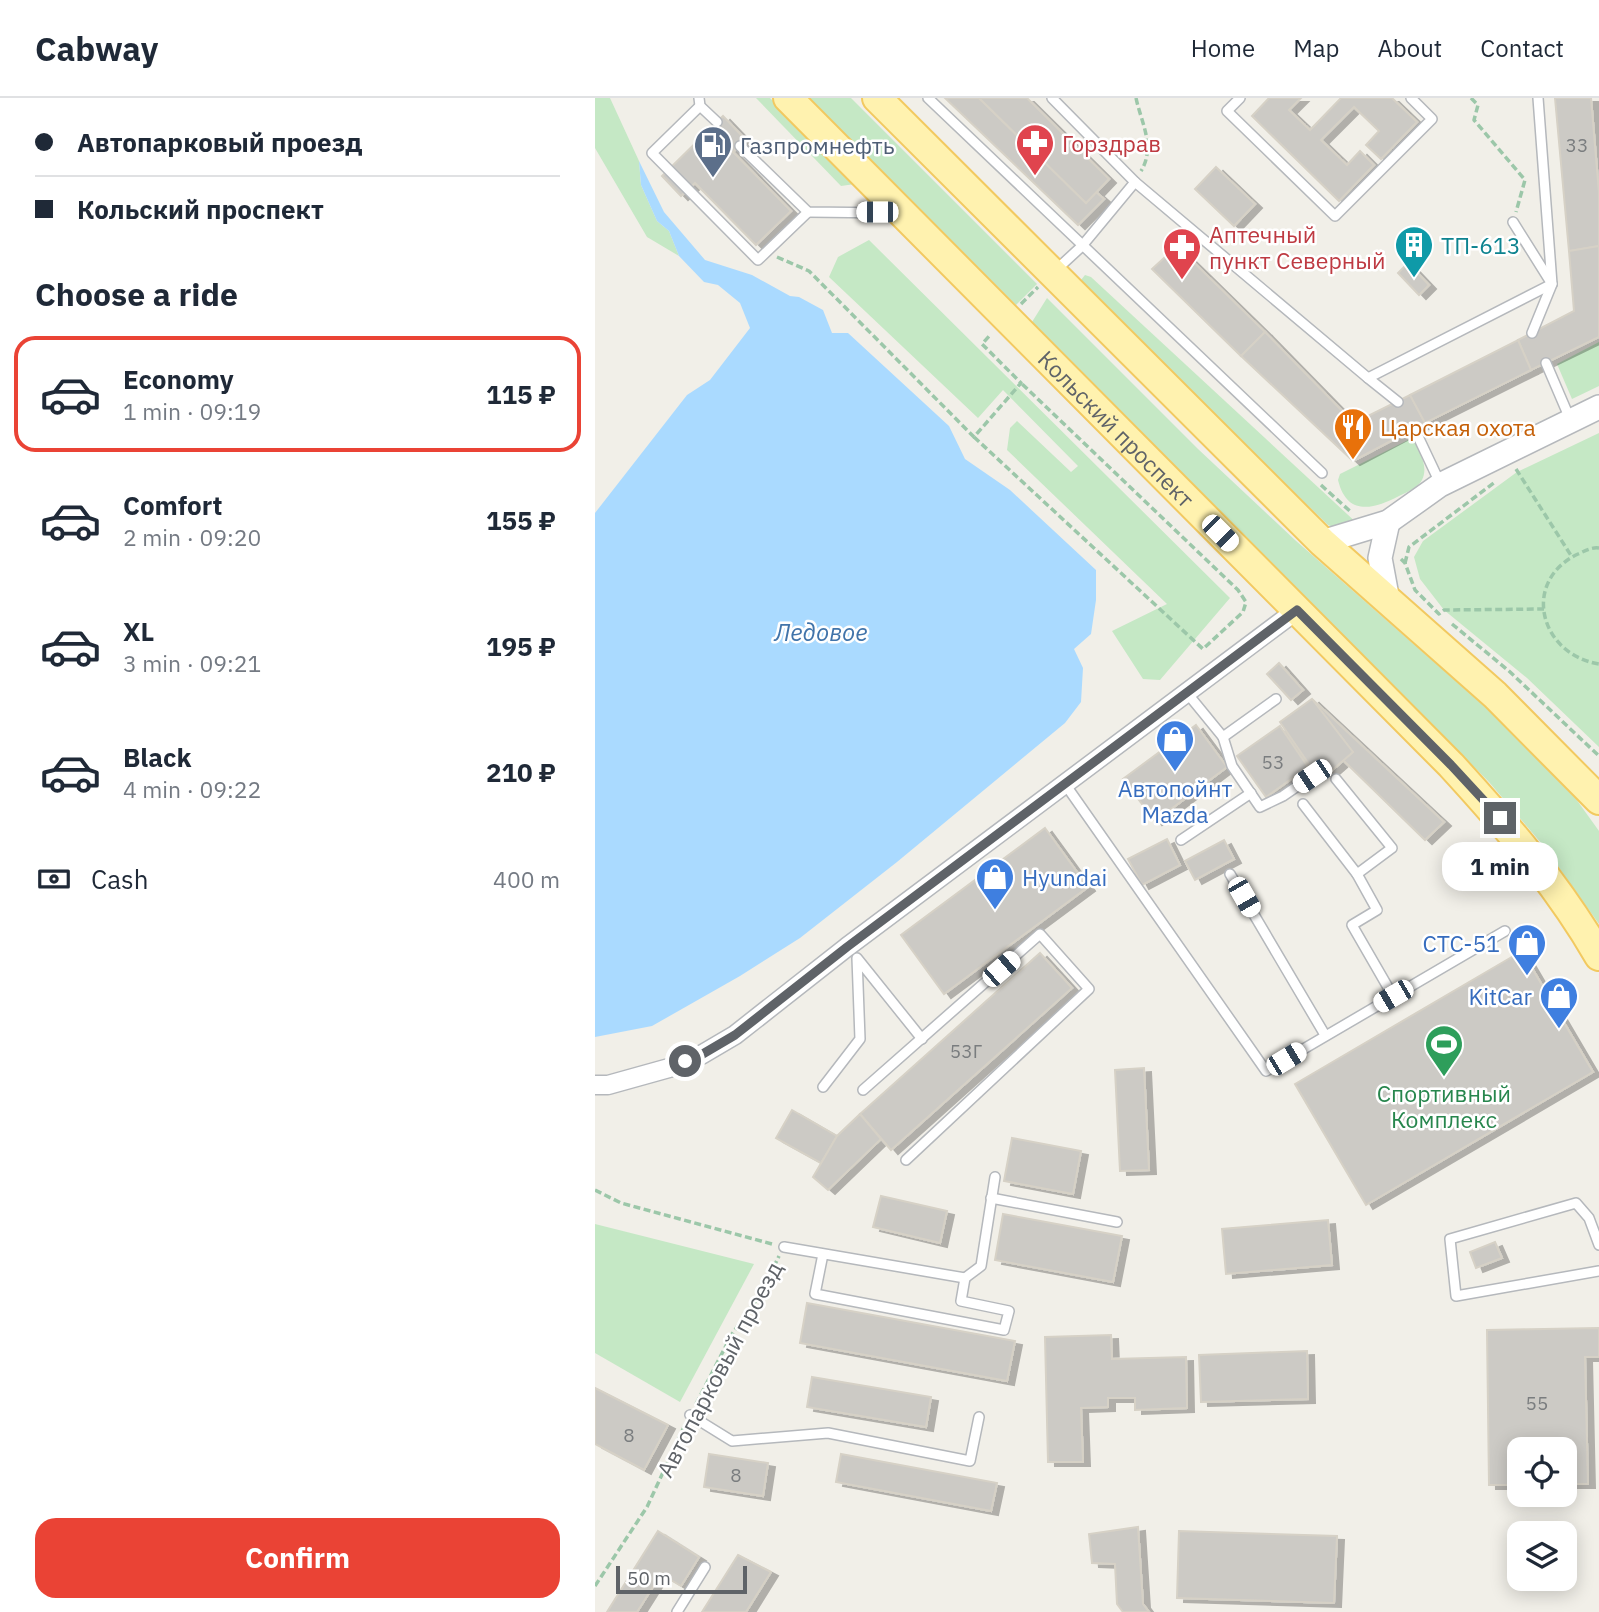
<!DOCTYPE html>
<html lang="en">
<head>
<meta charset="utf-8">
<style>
	:root { --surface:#fff; --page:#f6f6f7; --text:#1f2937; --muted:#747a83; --line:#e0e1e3; --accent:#ea4335 }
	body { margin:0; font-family:"IBM Plex Sans",sans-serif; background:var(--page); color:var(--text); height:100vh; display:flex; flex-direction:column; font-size:26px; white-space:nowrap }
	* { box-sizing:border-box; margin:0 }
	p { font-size:23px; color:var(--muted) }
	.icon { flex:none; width:38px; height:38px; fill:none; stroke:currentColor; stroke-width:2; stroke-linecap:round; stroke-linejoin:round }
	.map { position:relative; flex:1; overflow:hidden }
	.sheet { display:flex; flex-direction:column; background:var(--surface); width:595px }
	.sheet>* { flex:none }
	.guide { display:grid; align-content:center; height:154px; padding:0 35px; background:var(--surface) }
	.tools { position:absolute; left:912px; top:1339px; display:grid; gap:14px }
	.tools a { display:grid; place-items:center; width:70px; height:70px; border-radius:14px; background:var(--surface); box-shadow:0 4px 18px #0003; font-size:35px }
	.scale { position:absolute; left:21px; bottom:18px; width:131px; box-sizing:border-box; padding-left:7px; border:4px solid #5f6368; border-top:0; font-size:19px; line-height:24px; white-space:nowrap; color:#5f6368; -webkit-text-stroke:5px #fff; paint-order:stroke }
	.end { position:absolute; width:32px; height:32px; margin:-16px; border:9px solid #5f6368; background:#fff; box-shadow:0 0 0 4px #fff }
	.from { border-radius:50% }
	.bubble { position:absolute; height:49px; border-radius:21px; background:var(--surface); box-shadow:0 4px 18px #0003; font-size:23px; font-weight:700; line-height:49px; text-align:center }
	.car { position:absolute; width:21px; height:42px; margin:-21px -10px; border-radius:9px; box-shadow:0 0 5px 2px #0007; background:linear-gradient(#fff 24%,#345 0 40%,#fff 0 76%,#345 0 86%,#fff 0) }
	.guide b { display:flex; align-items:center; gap:24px; height:66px; font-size:26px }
	.guide b+b { border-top:2px solid var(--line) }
	.guide i { width:18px; height:18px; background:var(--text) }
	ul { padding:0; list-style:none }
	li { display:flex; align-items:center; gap:21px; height:116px; margin:0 14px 10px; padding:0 21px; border:4px solid transparent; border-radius:21px }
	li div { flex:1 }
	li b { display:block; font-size:26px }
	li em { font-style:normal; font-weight:700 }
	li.selected { border-color:var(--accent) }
	li>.icon { width:63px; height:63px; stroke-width:1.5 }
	h2 { padding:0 35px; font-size:32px; line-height:84px }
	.pay { display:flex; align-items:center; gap:18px; height:77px; padding:0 35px; font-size:26px }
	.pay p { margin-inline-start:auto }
	.action { display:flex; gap:14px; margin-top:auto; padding:14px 35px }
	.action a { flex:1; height:80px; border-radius:21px; background:var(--accent); color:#fff; font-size:28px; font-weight:700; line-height:80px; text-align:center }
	header { display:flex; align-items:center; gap:42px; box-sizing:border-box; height:98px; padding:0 35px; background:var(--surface); border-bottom:2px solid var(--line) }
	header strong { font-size:33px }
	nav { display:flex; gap:38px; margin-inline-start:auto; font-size:24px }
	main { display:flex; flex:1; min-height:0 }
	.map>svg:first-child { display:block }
	.green { fill:#c5e8c5 }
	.water { fill:#aadaff }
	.building { fill:#cccac5; stroke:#d6d1c6; stroke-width:2; filter:url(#shadow) }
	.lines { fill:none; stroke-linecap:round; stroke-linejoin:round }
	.service-casing { stroke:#b5b8bc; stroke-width:12 }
	.minor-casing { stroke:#b5b8bc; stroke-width:21 }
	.tertiary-casing { stroke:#b5b8bc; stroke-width:26 }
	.primary-casing { stroke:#f2c960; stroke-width:32 }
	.path { stroke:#9cc7a9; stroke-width:3.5; stroke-dasharray:7 3.5; stroke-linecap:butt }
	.service { stroke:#fff; stroke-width:9 }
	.minor { stroke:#fff; stroke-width:18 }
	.tertiary { stroke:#fff; stroke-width:23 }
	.primary { stroke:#fff2af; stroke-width:28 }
	.route { stroke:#5f6368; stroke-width:9 }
	.labels { text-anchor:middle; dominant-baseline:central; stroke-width:5; stroke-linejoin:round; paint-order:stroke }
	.number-label { font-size:19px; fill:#7a7d7f }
	.health-label { font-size:23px; fill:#be3a42; stroke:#fff; text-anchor:start }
	.service-label { font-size:23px; fill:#4e5e75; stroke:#fff; text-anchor:start }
	.culture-label { font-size:23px; fill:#0d838f; stroke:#fff; text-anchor:start }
	.food-label { font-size:23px; fill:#c56008; stroke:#fff; text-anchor:start }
	.street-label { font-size:23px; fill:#5f6368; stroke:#fff }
	.shop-label { font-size:23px; fill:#366cbe; stroke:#fff; text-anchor:end }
	.leisure-label { font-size:23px; fill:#27864d; stroke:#fff }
	.water-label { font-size:24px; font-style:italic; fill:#4174aa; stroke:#fff }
</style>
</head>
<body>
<header>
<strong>Cabway</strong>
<nav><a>Home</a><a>Map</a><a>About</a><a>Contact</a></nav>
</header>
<main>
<section class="sheet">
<div class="guide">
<b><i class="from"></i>Автопарковый проезд</b>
<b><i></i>Кольский проспект</b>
</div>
<h2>Choose a ride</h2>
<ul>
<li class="selected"><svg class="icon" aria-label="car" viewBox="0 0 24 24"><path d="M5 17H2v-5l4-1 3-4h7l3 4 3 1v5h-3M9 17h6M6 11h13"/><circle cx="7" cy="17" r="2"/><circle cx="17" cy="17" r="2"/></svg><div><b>Economy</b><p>1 min · 09:19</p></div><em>115 ₽</em></li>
<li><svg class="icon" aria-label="car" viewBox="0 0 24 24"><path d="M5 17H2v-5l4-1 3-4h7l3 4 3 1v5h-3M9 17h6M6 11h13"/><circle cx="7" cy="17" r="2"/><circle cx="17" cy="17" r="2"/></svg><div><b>Comfort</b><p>2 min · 09:20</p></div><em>155 ₽</em></li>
<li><svg class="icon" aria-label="car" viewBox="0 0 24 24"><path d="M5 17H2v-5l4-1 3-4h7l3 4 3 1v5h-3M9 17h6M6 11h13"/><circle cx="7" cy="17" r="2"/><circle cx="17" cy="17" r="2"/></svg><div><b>XL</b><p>3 min · 09:21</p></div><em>195 ₽</em></li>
<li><svg class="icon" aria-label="car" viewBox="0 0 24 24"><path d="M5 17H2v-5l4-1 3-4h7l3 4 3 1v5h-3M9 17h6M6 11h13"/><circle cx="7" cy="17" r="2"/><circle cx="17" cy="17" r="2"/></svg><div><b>Black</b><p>4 min · 09:22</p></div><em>210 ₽</em></li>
</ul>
<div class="pay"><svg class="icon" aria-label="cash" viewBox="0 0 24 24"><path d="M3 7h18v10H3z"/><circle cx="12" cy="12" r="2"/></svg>Cash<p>400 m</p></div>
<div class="action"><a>Confirm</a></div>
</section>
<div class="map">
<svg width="1004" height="1514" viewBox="0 0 1004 1514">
	<defs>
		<filter id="shadow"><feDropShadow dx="7" dy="4" stdDeviation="0" flood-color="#0004"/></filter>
	</defs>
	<rect width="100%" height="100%" fill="#f1efe8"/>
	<g class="green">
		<path d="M 0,0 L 15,0 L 44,63 L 46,87 L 62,123 L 74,133 L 84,158 L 52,139 L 0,50 Z"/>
		<path d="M 161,0 L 175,0 L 260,86 L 246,88 Z"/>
		<path d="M 214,0 L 256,0 L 442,186 L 421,207 Z"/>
		<path d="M 274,142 L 635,500 L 565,582 L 548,581 L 517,533 L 572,506 L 412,352 L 415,330 L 422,323 L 476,374 L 483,368 L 408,292 L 383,320 L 234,179 L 243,159 Z"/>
		<path d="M 490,177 L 496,179 L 765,428 L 744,431 L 733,427 L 487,189 L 486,182 Z"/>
		<path d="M 452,200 L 603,351 L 700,442 L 896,614 L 981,701 L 1004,733 L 1004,826 L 947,746 L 894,684 L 437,224 Z"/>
		<path d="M 1004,244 L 1004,288 L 977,301 L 962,266 Z"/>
		<path d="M 1004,335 L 1004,649 L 932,580 L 849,512 L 825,481 L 819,459 L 828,443 L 922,374 Z"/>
		<path d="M 817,340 C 824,352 834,368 827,382 C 823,390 812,394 804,398 C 779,411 752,419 743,382 L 745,376 Z"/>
		<path d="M 0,1126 L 159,1166 L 85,1304 L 0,1255 Z"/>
	</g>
	<path class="water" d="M 44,63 L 69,114 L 110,162 L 157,177 L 195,198 L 204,199 L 228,212 L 237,235 L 253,235 L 354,328 L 370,361 L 415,392 L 501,472 L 501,502 L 496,536 L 479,551 L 488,570 L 486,604 L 470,625 L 302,764 L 205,840 L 145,878 L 57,928 L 0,939 L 0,415 L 92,297 L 115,282 L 155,230 L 145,205 L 123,187 L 109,184 L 84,158 L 74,133 L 62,123 L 46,87 Z"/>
	<g class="building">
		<path d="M 350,0 L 384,0 L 491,105 L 501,94 L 509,101 L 483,127 Z"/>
		<path d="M 384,0 L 432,0 L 514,81 L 491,105 Z"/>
		<path d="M 674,0 L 706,0 L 694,12 L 715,32 L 746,0 L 797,0 L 822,24 L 786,61 L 771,47 L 784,33 L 759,9 L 726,42 L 752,67 L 765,53 L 779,67 L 744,103 L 657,18 Z"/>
		<path d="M 960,0 L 996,0 L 1004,95 L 1004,148 L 974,153 Z"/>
		<path d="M 128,18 L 151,42 L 138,54 L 196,113 L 161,147 L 100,85 L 86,98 L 67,78 Z"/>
		<path d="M 621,69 L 660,106 L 639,128 L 600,91 Z"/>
		<path d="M 582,148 L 670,234 L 646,258 L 557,171 Z"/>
		<path d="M 1004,148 L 1004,239 L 936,272 L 923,242 L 979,213 L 974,153 Z"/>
		<path d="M 813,165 L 834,187 L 824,197 L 803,175 Z"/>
		<path d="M 670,234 L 759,325 L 815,297 L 830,325 L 758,363 L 646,258 Z"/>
		<path d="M 923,242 L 936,272 L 830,325 L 815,297 Z"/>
		<path d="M 684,565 L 708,592 L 696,602 L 672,576 Z"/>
		<path d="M 717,601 L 849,724 L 830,742 L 748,662 L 758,654 Z"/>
		<path d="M 717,601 L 758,654 L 734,675 L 726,665 L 718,672 L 685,624 Z"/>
		<path d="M 601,627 L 632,669 L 560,723 L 528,681 Z"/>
		<path d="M 685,628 L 713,669 L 671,699 L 642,658 Z"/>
		<path d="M 450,730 L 493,789 L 349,896 L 306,837 Z"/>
		<path d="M 572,741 L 585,767 L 547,787 L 533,761 Z"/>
		<path d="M 629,742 L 639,761 L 600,782 L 590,763 Z"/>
		<path d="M 927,853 L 998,974 L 771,1107 L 700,986 Z"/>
		<path d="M 445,855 L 477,890 L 296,1052 L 265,1016 Z"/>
		<path d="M 549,970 L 554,1072 L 525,1073 L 520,972 Z"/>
		<path d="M 197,1012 L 242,1038 L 226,1065 L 181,1040 Z"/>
		<path d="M 265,1016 L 286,1041 L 233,1092 L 218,1079 L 242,1038 Z"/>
		<path d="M 417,1040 L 486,1053 L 478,1096 L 409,1083 Z"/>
		<path d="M 286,1098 L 352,1113 L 345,1145 L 278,1129 Z"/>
		<path d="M 408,1116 L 527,1138 L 518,1184 L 400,1162 Z"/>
		<path d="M 733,1122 L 737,1167 L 631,1176 L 627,1131 Z"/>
		<path d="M 900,1144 L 907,1160 L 881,1170 L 875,1154 Z"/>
		<path d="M 212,1205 L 420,1243 L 412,1283 L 205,1245 Z"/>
		<path d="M 1004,1230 L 1004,1259 L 990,1259 L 993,1386 L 970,1386 L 970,1351 L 924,1351 L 924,1387 L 894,1387 L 892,1232 Z"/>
		<path d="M 516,1237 L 517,1261 L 591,1259 L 592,1310 L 540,1312 L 540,1300 L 513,1300 L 513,1309 L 486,1310 L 488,1364 L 453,1364 L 450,1239 Z"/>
		<path d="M 712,1253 L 713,1301 L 606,1304 L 604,1257 Z"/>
		<path d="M 217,1279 L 336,1299 L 331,1329 L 212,1309 Z"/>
		<path d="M 0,1290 L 73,1327 L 49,1372 L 0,1346 Z"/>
		<path d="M 114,1356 L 173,1365 L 168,1398 L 109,1389 Z"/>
		<path d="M 246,1356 L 402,1385 L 396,1413 L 241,1384 Z"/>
		<path d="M 543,1429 L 548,1506 L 554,1514 L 528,1514 L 522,1506 L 520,1466 L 497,1465 L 494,1436 Z"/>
		<path d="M 63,1433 L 104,1459 L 86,1488 L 66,1476 L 42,1514 L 12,1514 Z"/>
		<path d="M 584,1433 L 742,1438 L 739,1505 L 582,1500 Z"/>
		<path d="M 143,1457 L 176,1474 L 151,1514 L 107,1514 Z"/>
	</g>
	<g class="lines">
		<defs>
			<g id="service">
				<path d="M 104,0 L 105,8 L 122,24"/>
				<path d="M 333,0 L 727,375"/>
				<path d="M 457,0 L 540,84"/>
				<path d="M 645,0 L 632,13 L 740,118 L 837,21 L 816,0"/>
				<path d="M 105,8 L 57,55 L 163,162 L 213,114"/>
				<path d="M 145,48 L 213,114 L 298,115"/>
				<path d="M 918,124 L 957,186 L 937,235"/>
				<path d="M 461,172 L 487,148 L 540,84 L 773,280"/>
				<path d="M 951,265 L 975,321"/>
				<path d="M 803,304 L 773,280 L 957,186 L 943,0"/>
				<path d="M 819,330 L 845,385"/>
				<path d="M 592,595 L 628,639 L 681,601"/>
				<path d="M 628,639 L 637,668 L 665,709 L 688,698 L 717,678"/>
				<path d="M 741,681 L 797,750 L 762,776 L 782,812 L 757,827 L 798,898"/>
				<path d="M 470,686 L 671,973 L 910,833"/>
				<path d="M 708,706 L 762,776"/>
				<path d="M 586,742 L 656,695"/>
				<path d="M 635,776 L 730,937"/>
				<path d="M 228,989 L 265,941 L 262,860 L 327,941"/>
				<path d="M 268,992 L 445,836 L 494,891 L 311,1062"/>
				<path d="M 396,1100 L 522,1124"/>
				<path d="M 1004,1147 L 994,1120 L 981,1105 L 855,1141 L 861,1198 L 1004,1173"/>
				<path d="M 189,1149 L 370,1180 L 366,1203 L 414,1213 L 409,1232 L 220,1196 L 228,1156"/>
				<path d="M 370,1180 L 386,1168 L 400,1079"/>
				<path d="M 95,1317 L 137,1343 L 233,1335 L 375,1363 L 384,1319"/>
				<path d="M 82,1514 L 110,1469"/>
			</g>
			<path id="minor" d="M 0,987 L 13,987 L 74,970 L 106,957 L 140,937 L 252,849 L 702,512"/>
			<g id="tertiary">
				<path d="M 727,444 L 793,424 L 845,387 L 1004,309"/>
				<path d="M 793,503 L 785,460 L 793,424"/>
			</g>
			<g id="primary">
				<path id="s1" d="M 193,0 L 856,667 C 911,727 963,787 1004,858"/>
				<path d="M 282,0 L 727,444 L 900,597 L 1004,702"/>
			</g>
		</defs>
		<use href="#service" class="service-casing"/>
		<use href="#minor" class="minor-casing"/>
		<use href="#tertiary" class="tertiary-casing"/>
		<use href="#primary" class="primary-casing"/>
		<g class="path">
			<path d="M 541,0 C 546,24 561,49 546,73"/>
			<path d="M 876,0 L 883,7 L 879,22 L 930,82 L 921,114"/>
			<path d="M 182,159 L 214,173 L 379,339 L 426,285 L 387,246 L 396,236"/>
			<path d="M 426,206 L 443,189"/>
			<path d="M 379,339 L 608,551 L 648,514 L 651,504 L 643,492 L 426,285"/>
			<path d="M 921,371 L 977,459"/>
			<path d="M 726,387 L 757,415"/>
			<path d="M 1004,450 C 996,449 990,453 983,456 C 926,483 944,556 1004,566"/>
			<path d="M 806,461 L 810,465 L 820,492 L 844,516 L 849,512 L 949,511"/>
			<path d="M 810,465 L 814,449 L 900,384"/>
			<path d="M 857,526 L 914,573 L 1004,658"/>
			<path d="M 0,1092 L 26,1105 L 177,1146"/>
			<path d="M 101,1306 L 137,1236 L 167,1194 L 184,1158"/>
			<path d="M 0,1488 L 52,1409 L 89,1329"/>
		</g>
		<use href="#service" class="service"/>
		<use href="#minor" class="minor"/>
		<use href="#tertiary" class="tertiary"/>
		<use href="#primary" class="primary"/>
	</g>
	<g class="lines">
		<path class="route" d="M 90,963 L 106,957 L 140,937 L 252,849 L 702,512 L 856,667 L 905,720"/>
	</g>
	<defs>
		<symbol id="pharmacy-pin" viewBox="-11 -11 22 30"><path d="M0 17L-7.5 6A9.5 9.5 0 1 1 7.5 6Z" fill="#e0444e" stroke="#fff"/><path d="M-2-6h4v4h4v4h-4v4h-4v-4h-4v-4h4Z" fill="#fff"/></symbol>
		<symbol id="fuel-pin" viewBox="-11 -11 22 30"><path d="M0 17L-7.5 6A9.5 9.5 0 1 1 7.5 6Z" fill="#5c6f8a" stroke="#fff"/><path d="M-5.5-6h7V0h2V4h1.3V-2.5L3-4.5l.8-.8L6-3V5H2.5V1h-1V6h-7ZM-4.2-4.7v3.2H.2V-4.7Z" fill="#fff"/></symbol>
		<symbol id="building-pin" viewBox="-11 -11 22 30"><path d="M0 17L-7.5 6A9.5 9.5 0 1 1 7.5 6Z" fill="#0f9aa8" stroke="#fff"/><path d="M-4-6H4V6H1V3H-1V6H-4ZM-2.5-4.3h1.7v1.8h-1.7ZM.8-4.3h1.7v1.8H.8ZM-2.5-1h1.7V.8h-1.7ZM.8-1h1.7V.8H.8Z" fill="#fff"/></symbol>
		<symbol id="restaurant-pin" viewBox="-11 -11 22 30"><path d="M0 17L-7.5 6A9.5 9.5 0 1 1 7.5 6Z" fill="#e8710a" stroke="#fff"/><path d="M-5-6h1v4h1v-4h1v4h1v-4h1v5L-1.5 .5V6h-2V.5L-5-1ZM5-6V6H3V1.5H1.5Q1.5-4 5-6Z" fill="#fff"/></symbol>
		<symbol id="shop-pin" viewBox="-11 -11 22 30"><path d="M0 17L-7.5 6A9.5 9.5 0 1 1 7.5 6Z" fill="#3f7fe0" stroke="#fff"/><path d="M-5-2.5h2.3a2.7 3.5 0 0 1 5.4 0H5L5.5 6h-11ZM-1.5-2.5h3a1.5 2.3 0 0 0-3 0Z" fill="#fff"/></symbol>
		<symbol id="stadium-pin" viewBox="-11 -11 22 30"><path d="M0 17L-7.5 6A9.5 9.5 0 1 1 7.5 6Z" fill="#2e9e5b" stroke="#fff"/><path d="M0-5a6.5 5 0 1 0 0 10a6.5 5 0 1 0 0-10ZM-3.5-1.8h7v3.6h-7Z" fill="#fff"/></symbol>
	</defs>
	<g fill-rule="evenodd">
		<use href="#pharmacy-pin" x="418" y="23" width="44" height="60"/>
		<use href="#fuel-pin" x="96" y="25" width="44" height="60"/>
		<use href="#building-pin" x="797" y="125" width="44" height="60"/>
		<use href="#pharmacy-pin" x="565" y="127" width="44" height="60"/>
		<use href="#restaurant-pin" x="736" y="307" width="44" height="60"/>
		<use href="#shop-pin" x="558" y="619" width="44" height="60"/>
		<use href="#shop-pin" x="378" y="757" width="44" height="60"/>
		<use href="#shop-pin" x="910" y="823" width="44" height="60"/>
		<use href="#shop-pin" x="942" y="876" width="44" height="60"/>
		<use href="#stadium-pin" x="827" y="924" width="44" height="60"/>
	</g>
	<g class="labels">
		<g class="number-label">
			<text x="982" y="47">33</text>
			<text x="678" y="664">53</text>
			<text x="371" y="953">53Г</text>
			<text x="942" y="1305">55</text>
			<text x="34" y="1337">8</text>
			<text x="141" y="1377">8</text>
		</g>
		<g class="health-label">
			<text x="467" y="45">Горздрав</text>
			<text x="614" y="136">Аптечный<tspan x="614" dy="26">пункт Северный</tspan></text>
		</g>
		<g class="service-label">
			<text x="145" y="47">Газпромнефть</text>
		</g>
		<g class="culture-label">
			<text x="846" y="147">ТП-613</text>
		</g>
		<g class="food-label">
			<text x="785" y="329">Царская охота</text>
		</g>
		<g class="street-label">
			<text stroke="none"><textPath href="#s1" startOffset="466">Кольский проспект</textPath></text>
			<text transform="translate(124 1271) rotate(-62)">Автопарковый проезд</text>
		</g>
		<g class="shop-label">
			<text x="580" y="690" text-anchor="middle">Автопойнт<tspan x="580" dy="26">Mazda</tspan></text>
			<text x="427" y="779" text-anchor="start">Hyundai</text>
			<text x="905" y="845">СТС-51</text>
			<text x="937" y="898">KitCar</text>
		</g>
		<g class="leisure-label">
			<text x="849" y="995">Спортивный<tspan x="849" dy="26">Комплекс</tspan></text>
		</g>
		<g class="water-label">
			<text x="226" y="534">Ледовое</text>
		</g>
	</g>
</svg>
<div class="tools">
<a><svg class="icon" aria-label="locate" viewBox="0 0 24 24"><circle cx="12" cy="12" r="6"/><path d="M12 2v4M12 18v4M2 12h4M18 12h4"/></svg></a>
<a><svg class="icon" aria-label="layers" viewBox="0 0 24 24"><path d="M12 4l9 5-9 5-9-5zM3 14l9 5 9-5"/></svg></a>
</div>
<div class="scale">50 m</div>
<i class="end from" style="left:90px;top:963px"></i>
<i class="end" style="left:905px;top:720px"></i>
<div class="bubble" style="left:847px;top:744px;width:116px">1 min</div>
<i class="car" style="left:282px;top:114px;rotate:270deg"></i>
<i class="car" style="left:625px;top:435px;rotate:135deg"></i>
<i class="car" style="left:717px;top:678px;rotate:236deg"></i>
<i class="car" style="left:649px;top:799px;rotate:150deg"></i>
<i class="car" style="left:406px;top:871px;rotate:49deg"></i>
<i class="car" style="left:798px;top:898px;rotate:240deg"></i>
<i class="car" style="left:691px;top:961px;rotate:59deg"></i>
</div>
</main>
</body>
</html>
